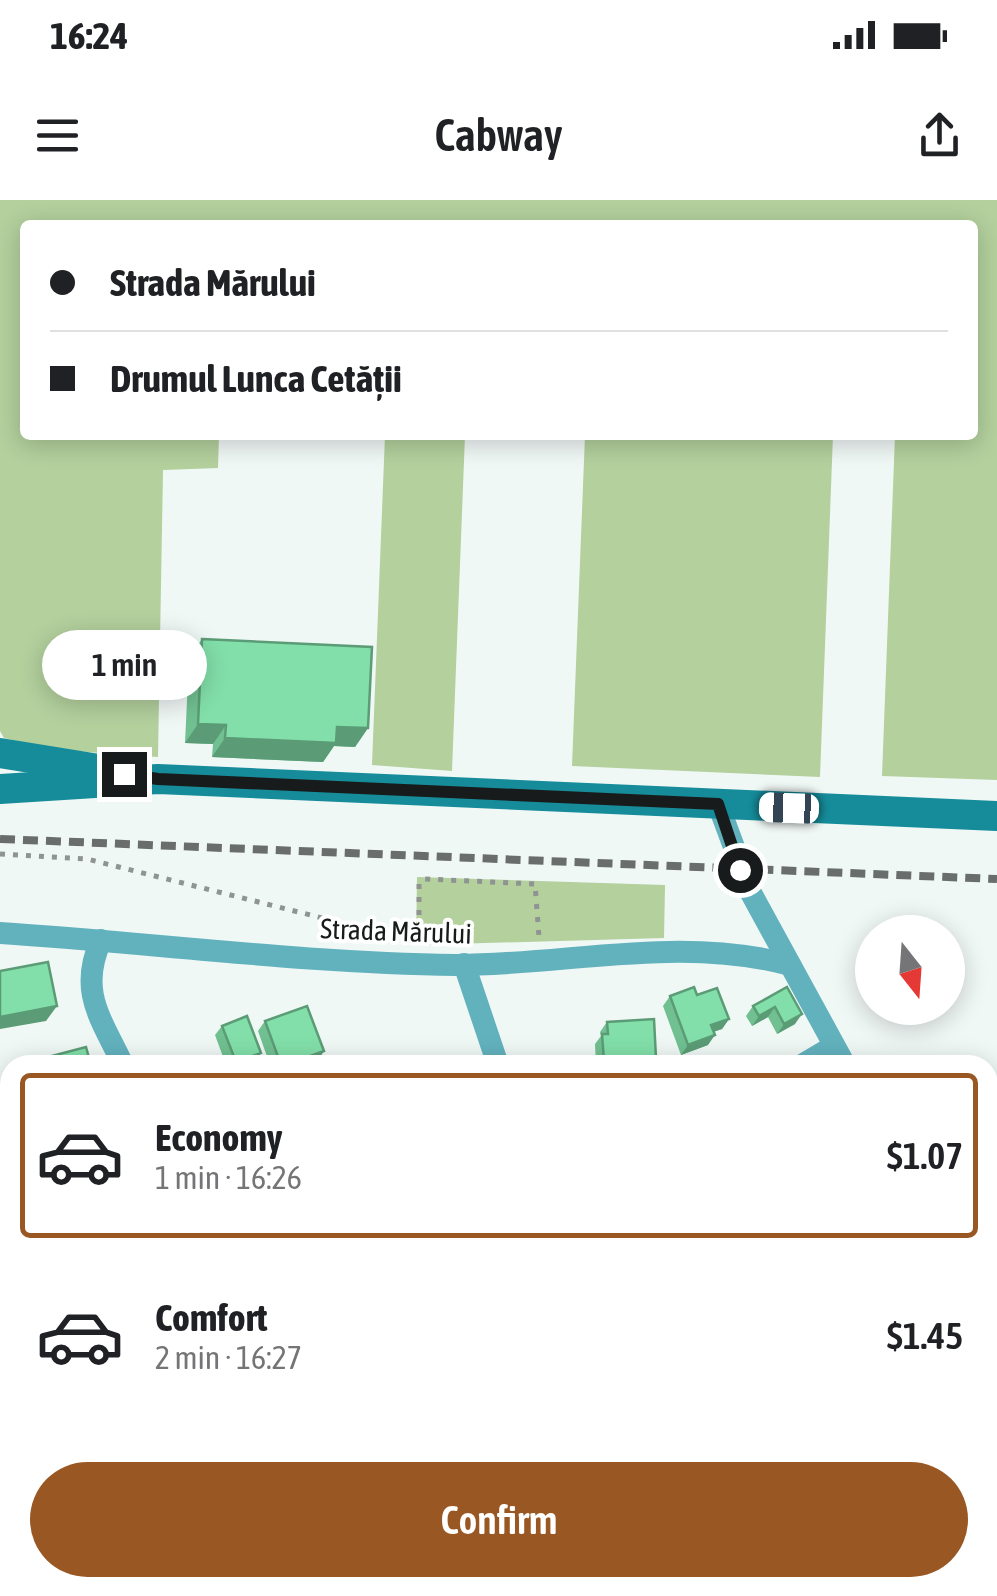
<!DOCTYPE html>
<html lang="en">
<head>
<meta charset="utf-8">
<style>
	:root { --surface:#fff; --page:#f6f6f6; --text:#202124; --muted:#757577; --line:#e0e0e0; --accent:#995823 }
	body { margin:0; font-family:"Asap Condensed",sans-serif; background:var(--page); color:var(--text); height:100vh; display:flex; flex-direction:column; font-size:38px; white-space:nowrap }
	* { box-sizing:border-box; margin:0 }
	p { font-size:32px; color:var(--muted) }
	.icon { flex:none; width:55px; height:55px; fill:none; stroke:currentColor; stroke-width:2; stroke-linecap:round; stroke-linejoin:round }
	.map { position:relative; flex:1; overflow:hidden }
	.side { position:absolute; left:0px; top:855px; width:998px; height:542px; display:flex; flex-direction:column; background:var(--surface); border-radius:30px 30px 0 0; box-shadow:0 5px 25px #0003 }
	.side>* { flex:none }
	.hud { position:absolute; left:20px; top:20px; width:958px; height:220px; border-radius:10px; box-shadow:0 5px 25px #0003; display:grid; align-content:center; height:220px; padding:0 30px; background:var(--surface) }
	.needle { width:65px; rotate:163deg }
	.tools { position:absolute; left:855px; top:715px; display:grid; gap:20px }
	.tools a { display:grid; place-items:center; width:110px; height:110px; border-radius:50%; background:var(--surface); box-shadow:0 5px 25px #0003; font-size:50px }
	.end { position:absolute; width:45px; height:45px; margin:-22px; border:12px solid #181b1b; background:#fff; box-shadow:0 0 0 5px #fff }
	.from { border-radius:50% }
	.bubble { position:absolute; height:70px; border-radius:35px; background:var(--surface); box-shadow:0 5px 25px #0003; font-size:32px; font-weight:600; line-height:70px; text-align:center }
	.car { position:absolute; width:30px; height:60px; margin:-30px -15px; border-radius:12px; box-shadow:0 0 8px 2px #0007; background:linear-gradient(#fff 24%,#345 0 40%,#fff 0 76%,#345 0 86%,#fff 0) }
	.hud b { display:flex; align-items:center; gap:35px; height:95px; font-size:38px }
	.hud b+b { border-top:2px solid var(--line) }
	.hud i { width:25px; height:25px; background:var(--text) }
	ul { padding:18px 0 0; list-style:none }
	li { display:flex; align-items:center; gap:30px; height:165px; margin:0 20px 15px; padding:0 10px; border:5px solid transparent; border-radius:10px }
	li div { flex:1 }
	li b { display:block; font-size:38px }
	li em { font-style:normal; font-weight:600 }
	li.active { border-color:var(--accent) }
	li>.icon { width:90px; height:90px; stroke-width:1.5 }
	.cta { display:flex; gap:20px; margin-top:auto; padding:20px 30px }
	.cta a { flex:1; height:115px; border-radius:60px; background:var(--accent); color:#fff; font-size:40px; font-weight:600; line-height:115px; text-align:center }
	.status { display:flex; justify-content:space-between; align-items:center; height:70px; padding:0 50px; background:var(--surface); direction:ltr }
	.status svg { height:28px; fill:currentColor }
	header { display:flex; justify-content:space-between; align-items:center; height:130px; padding:0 30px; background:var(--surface); font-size:45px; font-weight:600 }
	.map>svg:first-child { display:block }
	.green { fill:#b3d09d }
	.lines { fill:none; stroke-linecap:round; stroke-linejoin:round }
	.path { stroke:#8f9493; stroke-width:5; stroke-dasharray:5 8; stroke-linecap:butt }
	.street { stroke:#62b2be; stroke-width:22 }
	.secondary { stroke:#168c9a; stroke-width:30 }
	.rail { stroke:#696e6d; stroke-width:8; stroke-dasharray:15 8; stroke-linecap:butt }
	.wall { fill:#70c091 }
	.shaded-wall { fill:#5b9c76 }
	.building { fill:#82dfa9; stroke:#5b9c76; stroke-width:2.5 }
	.route { stroke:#181b1b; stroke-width:12 }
	.labels { text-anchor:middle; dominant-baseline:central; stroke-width:8; stroke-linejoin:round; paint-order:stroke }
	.street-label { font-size:28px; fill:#181b1b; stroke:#fff }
</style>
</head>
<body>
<div class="status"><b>16:24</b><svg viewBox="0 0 49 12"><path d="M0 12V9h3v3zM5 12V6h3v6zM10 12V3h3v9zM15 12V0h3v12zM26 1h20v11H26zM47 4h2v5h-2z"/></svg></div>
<header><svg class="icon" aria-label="menu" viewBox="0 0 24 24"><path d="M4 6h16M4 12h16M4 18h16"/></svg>Cabway<svg class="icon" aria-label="share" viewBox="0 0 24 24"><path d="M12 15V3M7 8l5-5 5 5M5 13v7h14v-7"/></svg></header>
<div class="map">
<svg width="997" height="1396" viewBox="0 0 997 1396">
	<rect width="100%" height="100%" fill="#f0f8f6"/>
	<g class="green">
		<path d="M 0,0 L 997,0 L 997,580 L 882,576 L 895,235 L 972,235 L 972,25 L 25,25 L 25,235 L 219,235 L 218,268 L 163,270 L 158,557 C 105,554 55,551 4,538 L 0,531 Z"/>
		<path d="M 385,235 L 465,235 L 452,571 L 372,565 Z"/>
		<path d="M 585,235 L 833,235 L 820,577 L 572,566 Z"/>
		<path d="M 417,677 L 665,685 L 664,738 L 416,745 Z"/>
	</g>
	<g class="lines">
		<g class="path">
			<path d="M 0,654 L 87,659 L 402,738"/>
			<path d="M 419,741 L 419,684 L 425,679 L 535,684 L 539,737"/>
		</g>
		<g class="street">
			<path d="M 718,604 L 751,693 L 845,865"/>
			<path d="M 0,733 C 152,743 304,763 456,765 C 567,765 680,735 790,765"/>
			<path d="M 101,740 C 78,792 101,818 123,865"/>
			<path d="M 464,764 L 498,865"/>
			<path d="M 802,865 L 834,846"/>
			<path d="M 988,1121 L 997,1139"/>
			<path d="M 988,1234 L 997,1228"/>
			<path d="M 361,1388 L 365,1396"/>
			<path d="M 487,1396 L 501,1388"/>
		</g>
		<g class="secondary">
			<path d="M 0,553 L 105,570"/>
			<path d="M 0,589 L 158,579 L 997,616"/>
		</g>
		<path class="rail" d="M 0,639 L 997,679"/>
	</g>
	<g class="wall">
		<path d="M 202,439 L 368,528 L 355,547 L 334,546 L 323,562 L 212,557 L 213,544 L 185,543 L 189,458 Z"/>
		<path d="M 787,787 L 795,824 L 777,834 L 768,817 L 752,826 L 746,816 L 753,806 Z"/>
		<path d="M 697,795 L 729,819 L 722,829 L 713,832 L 708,845 L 681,855 L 663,806 L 670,796 Z"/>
		<path d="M 265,821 L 324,851 L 317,861 L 306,865 L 270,865 L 258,831 Z"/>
		<path d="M 607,822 L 656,858 L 651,865 L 596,865 L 595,844 L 601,836 L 600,832 Z"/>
		<path d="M 222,826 L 261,853 L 254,863 L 247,865 L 226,865 L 215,835 Z"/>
		<path d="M 10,877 L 10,900 L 5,884 Z"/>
		<path d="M 997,986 L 997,1056 L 988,1061 L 988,991 Z"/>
		<path d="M 10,988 L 10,1072 L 8,1072 L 0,1041 L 0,997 L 5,989 Z"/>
		<path d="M 10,1164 L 10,1185 L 1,1179 Z"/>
		<path d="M 997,1387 L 980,1396 L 966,1396 L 962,1388 Z"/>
		<path d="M 605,1388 L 660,1388 L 645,1396 L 610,1396 Z"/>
		<path d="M 810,1388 L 852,1388 L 836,1396 L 815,1396 Z"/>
	</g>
	<g class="shaded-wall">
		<path d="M 198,524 L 226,525 L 213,544 L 185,543 Z"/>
		<path d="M 337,527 L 368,528 L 355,547 L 334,546 L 323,562 L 212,557 L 225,538 Z"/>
		<path d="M 57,806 L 46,821 L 0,829 L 0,817 Z"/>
		<path d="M 775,807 L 768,817 L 752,826 L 759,816 Z"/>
		<path d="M 802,814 L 795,824 L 777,834 L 784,824 Z"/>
		<path d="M 729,819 L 722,829 L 704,835 L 711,825 Z"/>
		<path d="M 715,835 L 708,845 L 681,855 L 688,845 Z"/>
		<path d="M 324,851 L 317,861 L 306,865 L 286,865 Z"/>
		<path d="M 261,853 L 254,863 L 247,865 L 233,865 L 236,862 Z"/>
		<path d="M 656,858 L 651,865 L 601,865 L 604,861 Z"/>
		<path d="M 997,971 L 997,977 L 988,983 L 988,976 Z"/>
		<path d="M 997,1047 L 997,1056 L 988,1061 L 988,1060 Z"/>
		<path d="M 997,1188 L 997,1194 L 991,1202 L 988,1205 L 988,1194 Z"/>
		<path d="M 997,1298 L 997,1310 L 988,1315 L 988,1303 Z"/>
		<path d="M 997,1371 L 997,1387 L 980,1396 L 974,1396 L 980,1388 L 988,1388 L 988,1376 Z"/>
		<path d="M 645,1388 L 660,1388 L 645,1396 L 629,1396 Z"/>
		<path d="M 832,1388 L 852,1388 L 836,1396 L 826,1396 Z"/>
	</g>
	<g class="building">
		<path d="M 202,439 L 372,447 L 368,528 L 337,527 L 336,543 L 225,538 L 226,525 L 198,524 Z"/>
		<path d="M 48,762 L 57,806 L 0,817 L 0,771 Z"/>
		<path d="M 694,787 L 697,795 L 717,788 L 729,819 L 711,825 L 715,835 L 688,845 L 670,796 Z"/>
		<path d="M 787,787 L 802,814 L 784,824 L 775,807 L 759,816 L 753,806 Z"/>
		<path d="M 307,806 L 324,851 L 286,865 L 281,865 L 265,821 Z"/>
		<path d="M 247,816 L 261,853 L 236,862 L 222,826 Z"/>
		<path d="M 654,819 L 656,858 L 604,861 L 602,834 L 608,834 L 607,822 Z"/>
		<path d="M 86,847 L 91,865 L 42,865 L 40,859 Z"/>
		<path d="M 988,940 L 992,948 L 997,945 L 997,971 L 988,976 Z"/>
		<path d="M 997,986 L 997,1047 L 996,1048 L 988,1033 L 988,991 Z"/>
		<path d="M 10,988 L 10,1009 L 5,989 Z"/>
		<path d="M 988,1155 L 997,1171 L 997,1188 L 988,1194 Z"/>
		<path d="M 997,1237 L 997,1298 L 988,1303 L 988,1242 Z"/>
		<path d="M 997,1316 L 997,1371 L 988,1376 L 988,1321 Z"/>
		<path d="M 10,1350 L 10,1388 L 14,1388 L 7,1396 L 3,1396 L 0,1394 L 0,1363 Z"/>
		<path d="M 562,1388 L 593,1388 L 597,1396 L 546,1396 Z"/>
		<path d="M 623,1388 L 645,1388 L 629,1396 Z"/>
		<path d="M 733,1388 L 762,1388 L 767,1396 L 718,1396 Z"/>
	</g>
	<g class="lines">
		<path class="route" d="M 124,574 L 158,579 L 718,604 L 740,670"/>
	</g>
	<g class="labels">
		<g class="street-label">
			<text transform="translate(396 731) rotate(2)">Strada Mărului</text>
		</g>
	</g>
</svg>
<div class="tools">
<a><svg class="needle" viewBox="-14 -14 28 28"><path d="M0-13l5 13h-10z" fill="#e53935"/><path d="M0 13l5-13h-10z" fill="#757577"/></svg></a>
</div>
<i class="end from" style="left:740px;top:670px"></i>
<i class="end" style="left:124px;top:574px"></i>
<div class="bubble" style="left:42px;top:430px;width:165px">1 min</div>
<i class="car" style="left:789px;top:608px;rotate:272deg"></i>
<div class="hud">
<b><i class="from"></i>Strada Mărului</b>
<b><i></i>Drumul Lunca Cetății</b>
</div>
<section class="side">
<ul>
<li class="active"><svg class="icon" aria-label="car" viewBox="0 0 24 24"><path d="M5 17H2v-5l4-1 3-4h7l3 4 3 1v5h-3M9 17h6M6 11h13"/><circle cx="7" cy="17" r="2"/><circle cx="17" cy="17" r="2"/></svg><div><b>Economy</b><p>1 min · 16:26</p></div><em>$1.07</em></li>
<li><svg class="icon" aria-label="car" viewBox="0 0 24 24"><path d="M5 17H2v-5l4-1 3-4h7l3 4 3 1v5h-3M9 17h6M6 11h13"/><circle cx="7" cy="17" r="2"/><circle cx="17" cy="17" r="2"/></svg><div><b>Comfort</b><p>2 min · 16:27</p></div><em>$1.45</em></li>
</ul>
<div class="cta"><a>Confirm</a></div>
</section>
</div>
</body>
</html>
